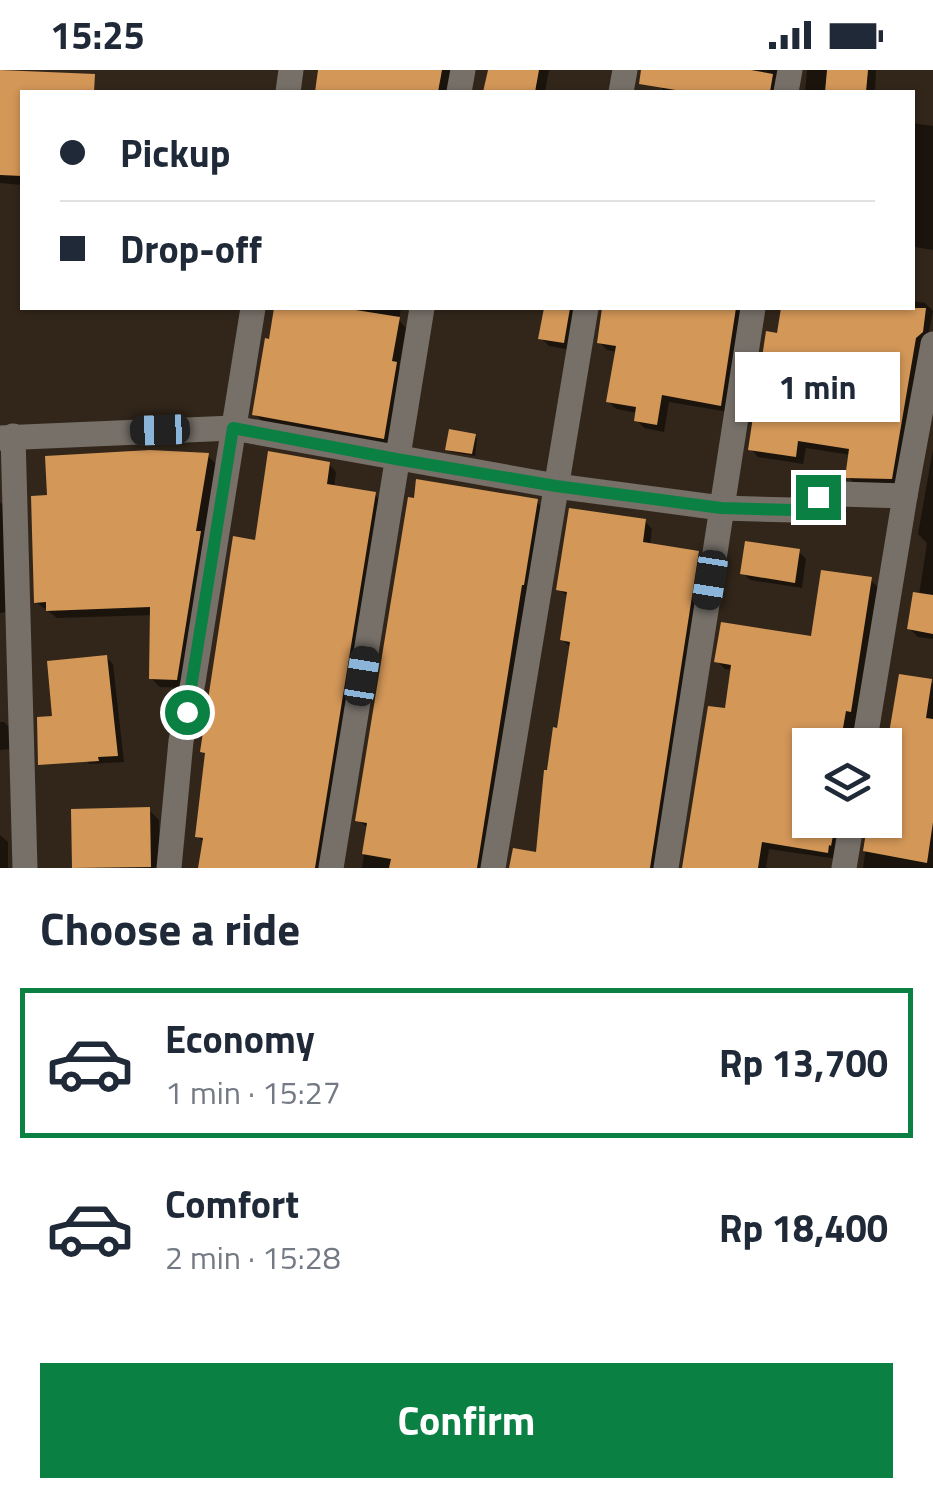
<!DOCTYPE html>
<html lang="en">
<head>
<meta charset="utf-8">
<style>
	:root { --surface:#fff; --page:#f2f2f3; --text:#1f2937; --muted:#747a83; --line:#e0e1e3; --accent:#0b8043 }
	body { margin:0; font-family:"Titillium Web",sans-serif; background:var(--page); color:var(--text); height:100vh; display:flex; flex-direction:column; font-size:38px; white-space:nowrap }
	* { box-sizing:border-box; margin:0 }
	p { font-size:32px; color:var(--muted) }
	.icon { flex:none; width:55px; height:55px; fill:none; stroke:currentColor; stroke-width:2; stroke-linecap:round; stroke-linejoin:round }
	.map { position:relative; height:798px; overflow:hidden }
	.side { display:flex; flex-direction:column; background:var(--surface); flex:1 }
	.side>* { flex:none }
	.guide { position:absolute; left:20px; top:20px; width:895px; height:220px; border-radius:0px; box-shadow:0 2px 8px #0004; display:grid; align-content:center; height:220px; padding:0 40px; background:var(--surface) }
	.tools { position:absolute; left:792px; top:658px; display:grid; gap:20px }
	.tools a { display:grid; place-items:center; width:110px; height:110px; border-radius:0px; background:var(--surface); box-shadow:0 2px 8px #0004; font-size:50px }
	.end { position:absolute; width:45px; height:45px; margin:-22px; border:12px solid #0b8043; background:#fff; box-shadow:0 0 0 5px #fff }
	.from { border-radius:50% }
	.bubble { position:absolute; height:70px; border-radius:0px; background:var(--surface); box-shadow:0 2px 8px #0004; font-size:32px; font-weight:700; line-height:70px; text-align:center }
	.car { position:absolute; width:30px; height:60px; margin:-30px -15px; border-radius:12px; box-shadow:0 0 8px 2px #0007; background:linear-gradient(#222 24%,#8ab4d8 0 40%,#222 0 76%,#8ab4d8 0 86%,#222 0) }
	.guide b { display:flex; align-items:center; gap:35px; height:95px; font-size:38px }
	.guide b+b { border-top:2px solid var(--line) }
	.guide i { width:25px; height:25px; background:var(--text) }
	ul { padding:0; list-style:none }
	li { display:flex; align-items:center; gap:30px; height:150px; margin:0 20px 15px; padding:0 20px; border:5px solid transparent; border-radius:0px }
	li div { flex:1 }
	li b { display:block; font-size:38px }
	li em { font-style:normal; font-weight:700 }
	li.current { border-color:var(--accent) }
	li>.icon { width:90px; height:90px; stroke-width:1.5 }
	h2 { padding:0 40px; font-size:45px; line-height:120px }
	.cta { display:flex; gap:20px; margin-top:auto; padding:20px 40px }
	.cta a { flex:1; height:115px; border-radius:0px; background:var(--accent); color:#fff; font-size:40px; font-weight:700; line-height:115px; text-align:center }
	.status { display:flex; justify-content:space-between; align-items:center; height:70px; padding:0 50px; background:var(--surface); direction:ltr }
	.status svg { height:28px; fill:currentColor }
	.map>svg:first-child { display:block }
	.shadow { fill:#0007 }
	.building { fill:#d39758 }
	.lines { fill:none; stroke-linecap:round; stroke-linejoin:round }
	.minor { stroke:#767069; stroke-width:25 }
	.route { stroke:#0b8043; stroke-width:12 }
</style>
</head>
<body>
<div class="status"><b>15:25</b><svg viewBox="0 0 49 12"><path d="M0 12V9h3v3zM5 12V6h3v6zM10 12V3h3v9zM15 12V0h3v12zM26 1h20v11H26zM47 4h2v5h-2z"/></svg></div>
<div class="map">
<svg width="933" height="798" viewBox="0 0 933 798">
	<rect width="100%" height="100%" fill="#32261a"/>
	<g class="shadow">
		<path d="M 321,0 L 450,0 L 446,22 L 312,22 L 313,20 L 317,21 Z"/>
		<path d="M 487,0 L 549,0 L 545,22 L 486,22 L 490,2 Z"/>
		<path d="M 666,0 L 784,0 L 779,22 L 662,22 Z"/>
		<path d="M 807,0 L 876,0 L 875,22 L 805,22 Z"/>
		<path d="M 0,1 L 63,15 L 62,22 L 22,22 L 22,115 L 0,113 Z"/>
		<path d="M 912,53 L 933,56 L 933,180 L 915,177 L 912,194 Z"/>
		<path d="M 912,231 L 925,233 L 933,241 L 899,416 L 856,415 L 848,407 L 851,385 L 806,378 L 803,394 L 758,387 L 751,379 L 780,266 L 784,238 L 912,238 Z"/>
		<path d="M 277,238 L 401,238 L 399,250 L 406,258 L 399,297 L 403,302 L 392,375 L 263,352 L 255,344 Z"/>
		<path d="M 535,238 L 580,238 L 571,280 L 549,276 L 541,268 L 546,239 Z"/>
		<path d="M 603,238 L 624,240 L 625,238 L 745,238 L 729,342 L 669,332 L 664,362 L 644,358 L 637,350 L 638,343 L 616,339 L 608,331 L 617,282 L 607,280 L 599,272 Z"/>
		<path d="M 475,366 L 477,369 L 475,386 L 451,382 L 448,379 Z"/>
		<path d="M 933,379 L 933,569 L 918,567 L 909,558 L 919,525 L 927,473 L 918,464 Z"/>
		<path d="M 208,386 L 216,394 L 185,618 L 160,617 L 151,608 L 153,545 L 57,548 L 36,532 L 50,427 Z"/>
		<path d="M 329,394 L 336,402 L 334,418 L 374,424 L 382,432 L 323,798 L 201,798 L 205,773 L 197,766 L 207,686 L 202,681 L 257,473 Z"/>
		<path d="M 0,432 L 6,438 L 8,542 L 0,543 Z"/>
		<path d="M 537,432 L 544,439 L 485,798 L 362,798 L 368,758 L 358,750 Z"/>
		<path d="M 645,451 L 652,459 L 650,476 L 698,483 L 705,491 L 658,798 L 512,798 L 515,781 L 538,785 L 559,661 L 571,578 L 562,569 L 569,527 L 558,519 Z"/>
		<path d="M 799,482 L 806,489 L 802,518 L 750,510 L 743,503 Z"/>
		<path d="M 870,510 L 878,517 L 854,675 L 810,675 L 810,750 L 845,750 L 837,789 L 769,779 L 766,798 L 685,798 L 710,639 L 727,641 L 733,600 L 725,599 L 717,591 L 813,569 Z"/>
		<path d="M 106,587 L 113,594 L 124,692 L 89,694 L 55,648 Z"/>
		<path d="M 931,612 L 933,614 L 933,798 L 863,798 L 870,750 L 885,750 L 885,683 L 888,683 Z"/>
		<path d="M 0,652 L 4,652 L 12,660 L 12,679 L 0,680 Z"/>
		<path d="M 149,740 L 159,750 L 160,798 L 74,798 Z"/>
		<path d="M 0,765 L 8,772 L 8,798 L 0,798 Z"/>
	</g>
	<g class="building">
		<path d="M 0,0 L 95,4 L 94,22 L 22,22 L 22,106 L 0,105 Z"/>
		<path d="M 318,0 L 442,0 L 438,22 L 315,22 Z"/>
		<path d="M 488,0 L 539,0 L 535,22 L 483,22 Z"/>
		<path d="M 641,0 L 751,0 L 773,4 L 770,22 L 688,22 L 639,14 Z"/>
		<path d="M 827,0 L 868,0 L 866,22 L 825,22 Z"/>
		<path d="M 274,238 L 343,238 L 400,247 L 392,291 L 397,292 L 384,369 L 252,345 L 265,268 L 269,269 Z"/>
		<path d="M 544,238 L 570,238 L 564,273 L 538,269 Z"/>
		<path d="M 602,238 L 736,238 L 721,336 L 662,325 L 657,355 L 634,351 L 636,337 L 606,332 L 616,276 L 597,273 Z"/>
		<path d="M 781,238 L 926,238 L 923,262 L 916,268 L 892,409 L 845,408 L 849,379 L 798,371 L 796,387 L 748,380 L 766,261 L 777,263 Z"/>
		<path d="M 449,359 L 476,364 L 472,384 L 445,380 Z"/>
		<path d="M 150,380 L 209,383 L 196,461 L 201,461 L 177,610 L 149,609 L 150,537 L 46,541 L 46,532 L 34,533 L 31,426 L 47,425 L 45,386 Z"/>
		<path d="M 268,381 L 330,392 L 327,414 L 376,422 L 315,798 L 198,798 L 203,768 L 195,767 L 205,683 L 200,682 L 233,466 L 255,470 Z"/>
		<path d="M 416,409 L 538,429 L 524,515 L 522,515 L 477,798 L 389,798 L 391,789 L 362,784 L 367,753 L 355,751 L 408,427 L 414,428 Z"/>
		<path d="M 569,438 L 646,449 L 643,472 L 699,481 L 650,798 L 509,798 L 513,778 L 536,782 L 544,700 L 547,700 L 553,657 L 557,658 L 570,572 L 560,570 L 567,522 L 556,520 Z"/>
		<path d="M 745,471 L 800,479 L 795,513 L 740,504 Z"/>
		<path d="M 821,500 L 872,507 L 851,642 L 846,641 L 840,675 L 810,675 L 810,750 L 836,750 L 831,776 L 829,775 L 828,783 L 762,772 L 758,798 L 682,798 L 708,636 L 725,638 L 731,595 L 714,592 L 721,552 L 811,566 Z"/>
		<path d="M 913,522 L 933,525 L 933,564 L 907,559 Z"/>
		<path d="M 107,585 L 118,686 L 98,687 L 99,691 L 38,695 L 37,647 L 52,646 L 47,591 Z"/>
		<path d="M 899,604 L 932,609 L 926,648 L 933,649 L 933,752 L 927,793 L 863,781 L 868,750 L 885,750 L 885,687 Z"/>
		<path d="M 150,737 L 151,797 L 72,798 L 71,739 Z"/>
	</g>
	<g class="lines">
		<g class="minor">
			<path d="M 288,22 L 291,0"/>
			<path d="M 459,22 L 463,0"/>
			<path d="M 621,22 L 625,0"/>
			<path d="M 786,22 L 790,0"/>
			<path d="M 13,366 L 25,798"/>
			<path d="M 0,368 L 233,358 L 556,416 L 721,438 L 793,440 L 818,427 L 839,424 L 905,426"/>
			<path d="M 864,675 L 905,426 L 933,274"/>
			<path d="M 169,798 L 181,671 L 193,612 L 253,238"/>
			<path d="M 331,798 L 422,238"/>
			<path d="M 493,798 L 586,238"/>
			<path d="M 666,798 L 753,238"/>
			<path d="M 844,798 L 852,750"/>
		</g>
	</g>
	<g class="lines">
		<path class="route" d="M 187,642 L 233,358 L 396,389 L 556,416 L 721,438 L 793,440 L 818,427"/>
	</g>
</svg>
<div class="tools">
<a><svg class="icon" aria-label="layers" viewBox="0 0 24 24"><path d="M12 4l9 5-9 5-9-5zM3 14l9 5 9-5"/></svg></a>
</div>
<i class="end from" style="left:187px;top:642px"></i>
<i class="end" style="left:818px;top:427px"></i>
<div class="bubble" style="left:735px;top:282px;width:165px">1 min</div>
<i class="car" style="left:160px;top:360px;rotate:268deg"></i>
<i class="car" style="left:710px;top:510px;rotate:189deg"></i>
<i class="car" style="left:362px;top:606px;rotate:9deg"></i>
<div class="guide">
<b><i class="from"></i>Pickup</b>
<b><i></i>Drop-off</b>
</div>
</div>
<section class="side">
<h2>Choose a ride</h2>
<ul>
<li class="current"><svg class="icon" aria-label="car" viewBox="0 0 24 24"><path d="M5 17H2v-5l4-1 3-4h7l3 4 3 1v5h-3M9 17h6M6 11h13"/><circle cx="7" cy="17" r="2"/><circle cx="17" cy="17" r="2"/></svg><div><b>Economy</b><p>1 min · 15:27</p></div><em>Rp 13,700</em></li>
<li><svg class="icon" aria-label="car" viewBox="0 0 24 24"><path d="M5 17H2v-5l4-1 3-4h7l3 4 3 1v5h-3M9 17h6M6 11h13"/><circle cx="7" cy="17" r="2"/><circle cx="17" cy="17" r="2"/></svg><div><b>Comfort</b><p>2 min · 15:28</p></div><em>Rp 18,400</em></li>
</ul>
<div class="cta"><a>Confirm</a></div>
</section>
</body>
</html>
